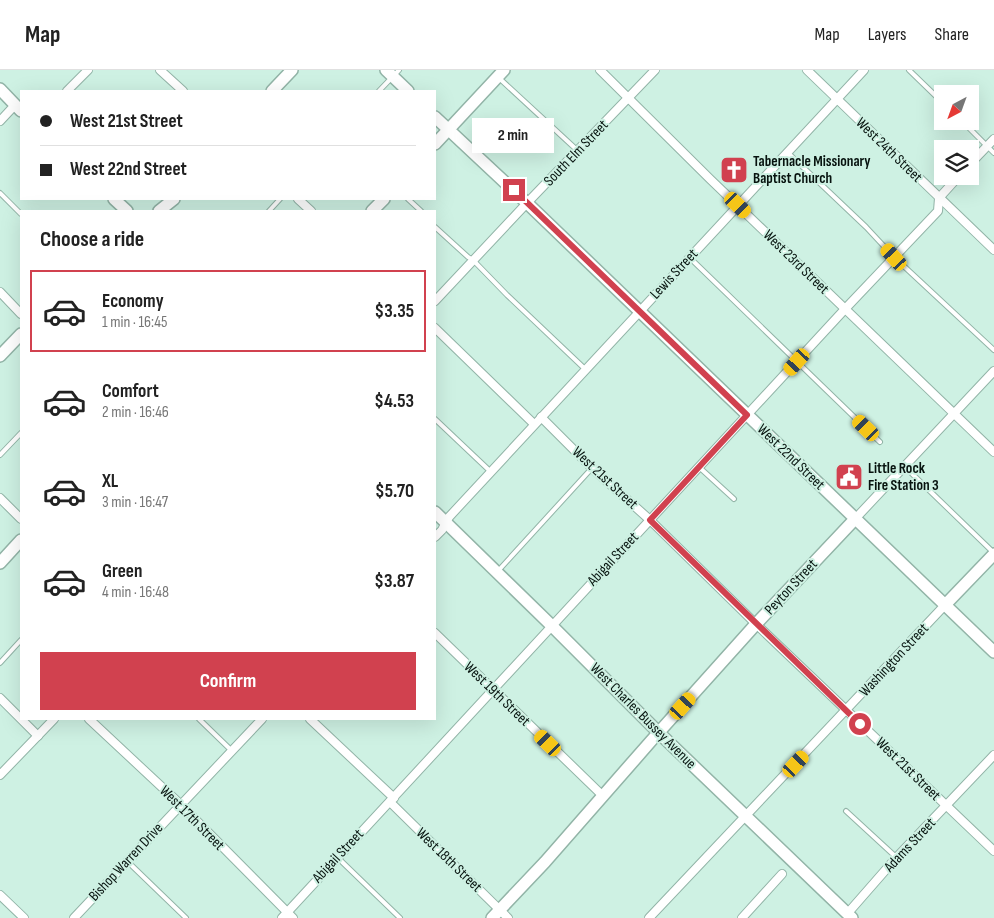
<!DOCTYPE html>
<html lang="en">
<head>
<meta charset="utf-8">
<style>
	:root { --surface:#fff; --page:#f2f2f2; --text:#222; --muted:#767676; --line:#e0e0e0; --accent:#d1414f }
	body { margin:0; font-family:"Sofia Sans Condensed",sans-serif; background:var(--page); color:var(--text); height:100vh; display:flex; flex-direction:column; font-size:19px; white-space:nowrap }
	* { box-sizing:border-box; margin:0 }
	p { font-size:16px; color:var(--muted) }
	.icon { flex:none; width:28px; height:28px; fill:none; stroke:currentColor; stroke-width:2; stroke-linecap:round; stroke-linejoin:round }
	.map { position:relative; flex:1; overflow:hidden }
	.drawer { position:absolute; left:20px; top:140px; width:416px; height:510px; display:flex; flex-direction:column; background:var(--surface); border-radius:0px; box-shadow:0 5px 20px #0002 }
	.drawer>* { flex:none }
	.top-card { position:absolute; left:20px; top:20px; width:416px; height:110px; border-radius:0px; box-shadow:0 5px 20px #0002; display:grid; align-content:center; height:110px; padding:0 20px; background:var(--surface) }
	.needle { width:32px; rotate:221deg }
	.fabs { position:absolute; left:934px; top:15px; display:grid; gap:10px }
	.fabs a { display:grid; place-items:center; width:45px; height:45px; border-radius:0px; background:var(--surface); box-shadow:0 5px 20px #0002; font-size:25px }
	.end { position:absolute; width:22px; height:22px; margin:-11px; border:6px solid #d1414f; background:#fff; box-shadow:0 0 0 2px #fff }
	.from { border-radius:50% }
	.bubble { position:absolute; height:35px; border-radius:0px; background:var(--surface); box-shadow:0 5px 20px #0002; font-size:16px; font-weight:700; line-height:35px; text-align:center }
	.car { position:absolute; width:15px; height:30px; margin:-15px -8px; border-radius:6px; box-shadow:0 0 4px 1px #0007; background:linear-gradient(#f5c518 24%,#345 0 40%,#f5c518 0 76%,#345 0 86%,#f5c518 0) }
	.top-card b { display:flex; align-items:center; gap:18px; height:48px; font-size:19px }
	.top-card b+b { border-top:1px solid var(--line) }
	.top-card i { width:12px; height:12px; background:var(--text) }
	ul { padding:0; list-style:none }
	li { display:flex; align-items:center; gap:15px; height:82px; margin:0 10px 8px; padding:0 10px; border:2px solid transparent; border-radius:0px }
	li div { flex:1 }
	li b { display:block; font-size:19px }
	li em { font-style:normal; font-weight:700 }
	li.on { border-color:var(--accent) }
	li>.icon { width:45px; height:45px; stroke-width:1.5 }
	h2 { padding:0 20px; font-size:22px; line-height:60px }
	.primary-button { display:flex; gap:10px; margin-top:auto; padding:10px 20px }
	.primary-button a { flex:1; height:58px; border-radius:0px; background:var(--accent); color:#fff; font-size:20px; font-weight:700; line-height:58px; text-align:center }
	header { display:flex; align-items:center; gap:30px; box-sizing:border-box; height:70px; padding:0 25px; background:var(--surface); border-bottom:1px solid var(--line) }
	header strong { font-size:24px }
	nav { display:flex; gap:28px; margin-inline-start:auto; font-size:18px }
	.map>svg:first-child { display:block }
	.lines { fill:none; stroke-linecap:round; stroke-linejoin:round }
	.lane-casing { stroke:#92b4a7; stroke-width:6 }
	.street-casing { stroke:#92b4a7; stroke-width:10 }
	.secondary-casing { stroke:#92b4a7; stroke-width:14 }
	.lane { stroke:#fff; stroke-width:4 }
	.street { stroke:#fff; stroke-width:8 }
	.secondary { stroke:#fff; stroke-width:11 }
	.route { stroke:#d1414f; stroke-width:6 }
	.labels { text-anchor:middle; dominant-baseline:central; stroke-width:4; stroke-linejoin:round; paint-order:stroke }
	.street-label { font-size:15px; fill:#07130f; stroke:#cef1e3 }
	.poi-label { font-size:15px; font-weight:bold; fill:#07130f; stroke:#cef1e3; text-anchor:start }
</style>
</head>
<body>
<header>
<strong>Map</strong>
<nav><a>Map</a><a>Layers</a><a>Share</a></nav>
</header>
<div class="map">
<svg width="994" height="848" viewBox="0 0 994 848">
	<rect width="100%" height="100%" fill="#cef1e3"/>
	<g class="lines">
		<defs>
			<g id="lane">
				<path d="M 909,0 L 942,32"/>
				<path d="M 499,8 L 577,80"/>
				<path d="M 379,21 L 399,0"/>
				<path d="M 962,51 L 994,83"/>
				<path d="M 787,82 L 866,157 L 894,187 L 994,280"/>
				<path d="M 0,123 L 21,144"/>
				<path d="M 408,129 L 421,141"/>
				<path d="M 269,141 L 280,129"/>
				<path d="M 435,157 L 468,187 L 473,190 L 507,225 L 585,299"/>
				<path d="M 689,187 L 880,372"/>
				<path d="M 435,349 L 491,402"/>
				<path d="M 0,385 L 21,363"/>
				<path d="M 904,396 L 994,483"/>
				<path d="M 699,397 L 734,429"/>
				<path d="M 498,501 L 592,398"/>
				<path d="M 0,593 L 21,570"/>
				<path d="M 199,649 L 232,681"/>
				<path d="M 846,741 L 896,787"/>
				<path d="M 337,787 L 400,848"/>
				<path d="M 127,791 L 186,848"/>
			</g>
			<g id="street">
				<path d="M 160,0 L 183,21"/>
				<path d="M 600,0 L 711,110 L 994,382"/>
				<path d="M 807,0 L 994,180"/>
				<path d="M 67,21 L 88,0"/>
				<path d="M 0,51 L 15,35"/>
				<path d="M 970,94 L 994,69"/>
				<path d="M 298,129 L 311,141"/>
				<path d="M 0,222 L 21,244"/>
				<path d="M 435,231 L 527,133 L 655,0"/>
				<path d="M 435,258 L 534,354"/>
				<path d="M 541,347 L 592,398 L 650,450 L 756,554 L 994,781"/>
				<path d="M 0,428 L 21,449"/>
				<path d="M 855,449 L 994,301"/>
				<path d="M 435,467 L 442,460 L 449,447 L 864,0"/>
				<path d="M 435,563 L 603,726"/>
				<path d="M 0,628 L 38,666"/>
				<path d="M 89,649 L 180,734 L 293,848"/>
				<path d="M 310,649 L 394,728"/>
				<path d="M 0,705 L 54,649"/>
				<path d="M 390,732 L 508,848"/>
				<path d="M 0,825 L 24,848"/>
				<path d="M 847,844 L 896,788 L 994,685"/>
				<path d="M 74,848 L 262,649"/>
				<path d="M 282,848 L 845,239 L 938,141 L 939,128 L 959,106"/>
				<path d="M 649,848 L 945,535"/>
				<path d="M 742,848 L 782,804"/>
			</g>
			<g id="secondary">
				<path d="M 386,0 L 408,21"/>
				<path d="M 0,19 L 21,41"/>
				<path d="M 272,21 L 292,0"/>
				<path d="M 435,47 L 527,133 L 994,582"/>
				<path d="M 435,74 L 504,0"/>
				<path d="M 114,129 L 127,141"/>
				<path d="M 159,141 L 174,129"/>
				<path d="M 372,141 L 384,129"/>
				<path d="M 0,286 L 21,264"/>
				<path d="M 435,442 L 551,555 L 659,663 L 852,848"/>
				<path d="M 0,493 L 21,470"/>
				<path d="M 945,535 L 994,484"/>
				<path d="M 492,848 L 545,792 L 651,671 L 756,554 L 855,449"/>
			</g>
		</defs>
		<use href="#lane" class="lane-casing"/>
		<use href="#street" class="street-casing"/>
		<use href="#secondary" class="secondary-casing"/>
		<use href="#lane" class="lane"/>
		<use href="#street" class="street"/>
		<use href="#secondary" class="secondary"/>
	</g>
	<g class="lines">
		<path class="route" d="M 514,120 L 747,345 L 650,450 L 860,654"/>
	</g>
	<defs>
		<symbol id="church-square" viewBox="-11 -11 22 22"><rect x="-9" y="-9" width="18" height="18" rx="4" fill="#d1414f" stroke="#cef1e3"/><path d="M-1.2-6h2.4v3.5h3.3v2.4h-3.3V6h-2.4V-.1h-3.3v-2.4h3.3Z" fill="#fff"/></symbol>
		<symbol id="civic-square" viewBox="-11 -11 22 22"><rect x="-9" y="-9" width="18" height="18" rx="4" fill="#d1414f" stroke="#cef1e3"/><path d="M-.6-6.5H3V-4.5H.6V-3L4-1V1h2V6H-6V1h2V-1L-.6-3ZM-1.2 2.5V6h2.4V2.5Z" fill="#fff"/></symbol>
	</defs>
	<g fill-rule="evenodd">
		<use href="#church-square" x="718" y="84" width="32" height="32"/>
		<use href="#civic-square" x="833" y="391" width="32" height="32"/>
	</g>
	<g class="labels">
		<g class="street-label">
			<text transform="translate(889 80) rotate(44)">West 24th Street</text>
			<text transform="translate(576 83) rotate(-46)">South Elm Street</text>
			<text transform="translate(796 192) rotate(44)">West 23rd Street</text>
			<text transform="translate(674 204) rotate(-47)">Lewis Street</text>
			<text transform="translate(791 387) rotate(44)">West 22nd Street</text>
			<text transform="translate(605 408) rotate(43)">West 21st Street</text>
			<text transform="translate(613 489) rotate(-47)">Abigail Street</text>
			<text transform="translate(791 517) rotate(-47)">Peyton Street</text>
			<text transform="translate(894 590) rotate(-47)">Washington Street</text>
			<text transform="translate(497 624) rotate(44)">West 19th Street</text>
			<text transform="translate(643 646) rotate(45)">West Charles Bussey Avenue</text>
			<text transform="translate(908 699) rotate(44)">West 21st Street</text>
			<text transform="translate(192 748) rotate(45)">West 17th Street</text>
			<text transform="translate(910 775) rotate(-47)">Adams Street</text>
			<text transform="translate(338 786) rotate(-47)">Abigail Street</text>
			<text transform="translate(449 790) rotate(44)">West 18th Street</text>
			<text transform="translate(126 792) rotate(-47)">Bishop Warren Drive</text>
		</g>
		<g class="poi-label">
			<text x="753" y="91">Tabernacle Missionary<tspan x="753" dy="17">Baptist Church</tspan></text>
			<text x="868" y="398">Little Rock<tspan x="868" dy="17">Fire Station 3</tspan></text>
		</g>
	</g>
</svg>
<div class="fabs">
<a><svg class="needle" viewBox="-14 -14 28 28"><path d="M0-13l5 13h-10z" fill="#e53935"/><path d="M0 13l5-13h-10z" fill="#767676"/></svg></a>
<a><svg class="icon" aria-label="layers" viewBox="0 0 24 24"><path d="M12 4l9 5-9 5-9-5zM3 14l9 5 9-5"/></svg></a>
</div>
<i class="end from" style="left:860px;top:654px"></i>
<i class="end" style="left:514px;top:120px"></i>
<div class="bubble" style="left:472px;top:48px;width:82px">2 min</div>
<i class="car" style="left:738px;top:135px;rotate:134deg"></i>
<i class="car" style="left:894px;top:187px;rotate:318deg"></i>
<i class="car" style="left:797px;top:292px;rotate:222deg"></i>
<i class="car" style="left:866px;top:358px;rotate:314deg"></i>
<i class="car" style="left:683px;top:636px;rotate:42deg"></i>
<i class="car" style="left:548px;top:673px;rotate:314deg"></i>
<i class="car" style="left:796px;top:694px;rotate:43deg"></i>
<div class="top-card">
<b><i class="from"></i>West 21st Street</b>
<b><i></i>West 22nd Street</b>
</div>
<section class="drawer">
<h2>Choose a ride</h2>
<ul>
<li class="on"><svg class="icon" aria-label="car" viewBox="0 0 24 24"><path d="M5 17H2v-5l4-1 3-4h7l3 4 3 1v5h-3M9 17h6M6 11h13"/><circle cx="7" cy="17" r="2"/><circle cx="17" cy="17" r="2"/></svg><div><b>Economy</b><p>1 min · 16:45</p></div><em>$3.35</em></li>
<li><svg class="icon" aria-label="car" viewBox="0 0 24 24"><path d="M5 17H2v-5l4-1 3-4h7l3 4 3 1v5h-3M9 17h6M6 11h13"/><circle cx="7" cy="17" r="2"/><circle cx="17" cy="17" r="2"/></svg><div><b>Comfort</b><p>2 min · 16:46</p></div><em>$4.53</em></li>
<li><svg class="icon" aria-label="car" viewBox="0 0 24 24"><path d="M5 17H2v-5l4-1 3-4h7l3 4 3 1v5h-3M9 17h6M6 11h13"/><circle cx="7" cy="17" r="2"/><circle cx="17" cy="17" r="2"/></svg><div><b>XL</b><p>3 min · 16:47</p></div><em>$5.70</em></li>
<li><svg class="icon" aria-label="car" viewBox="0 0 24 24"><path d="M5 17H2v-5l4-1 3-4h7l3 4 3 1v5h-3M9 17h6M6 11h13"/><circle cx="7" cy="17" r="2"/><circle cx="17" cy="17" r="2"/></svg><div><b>Green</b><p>4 min · 16:48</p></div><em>$3.87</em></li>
</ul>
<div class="primary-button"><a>Confirm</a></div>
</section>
</div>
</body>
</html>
